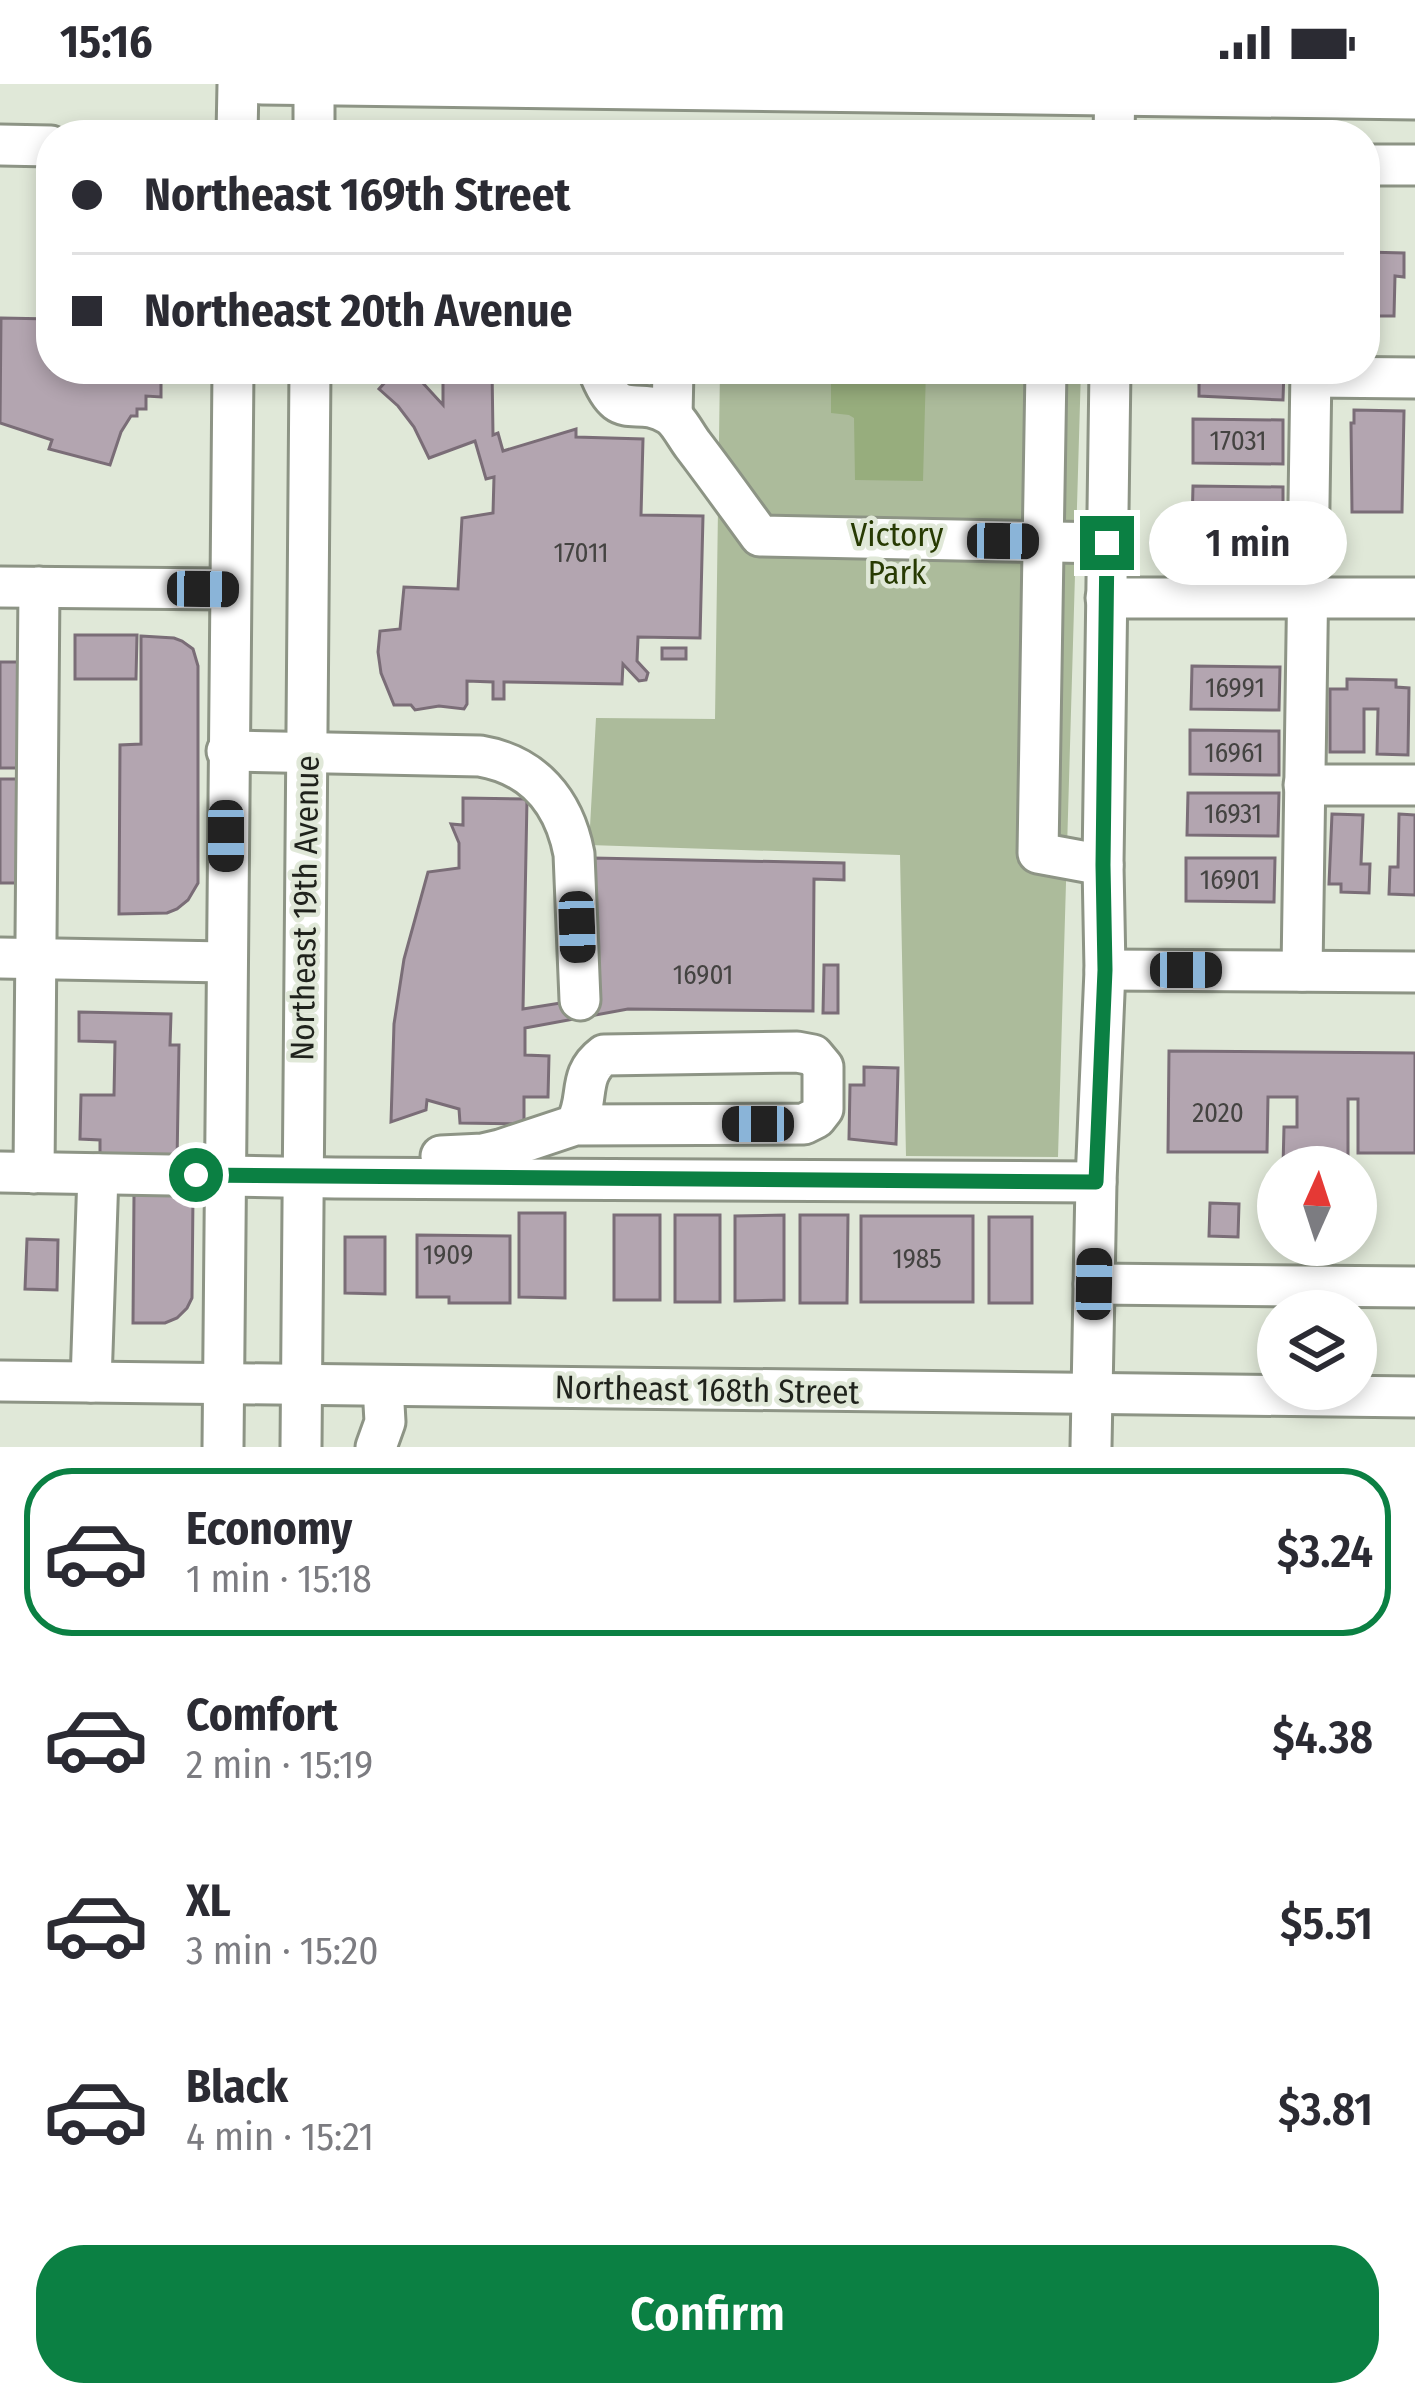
<!DOCTYPE html>
<html lang="en">
<head>
<meta charset="utf-8">
<style>
	:root { --surface:#fff; --page:#f7f7f7; --text:#2b2b33; --muted:#7c7c81; --line:#e1e1e2; --accent:#0b8043 }
	body { margin:0; font-family:"Fira Sans Condensed",sans-serif; background:var(--page); color:var(--text); height:100vh; display:flex; flex-direction:column; font-size:45px; white-space:nowrap }
	* { box-sizing:border-box; margin:0 }
	p { font-size:39px; color:var(--muted) }
	.icon { flex:none; width:66px; height:66px; fill:none; stroke:currentColor; stroke-width:2; stroke-linecap:round; stroke-linejoin:round }
	.map { position:relative; height:1363px; overflow:hidden }
	.panel { display:flex; flex-direction:column; background:var(--surface); flex:1 }
	.panel>* { flex:none }
	.banner { position:absolute; left:36px; top:36px; width:1344px; height:264px; border-radius:48px; box-shadow:0 6px 18px #0003; display:grid; align-content:center; height:264px; padding:0 36px; background:var(--surface) }
	.needle { width:78px; rotate:3deg }
	.fabs { position:absolute; left:1257px; top:1062px; display:grid; gap:24px }
	.fabs a { display:grid; place-items:center; width:120px; height:120px; border-radius:50%; background:var(--surface); box-shadow:0 6px 18px #0003; font-size:60px }
	.end { position:absolute; width:54px; height:54px; margin:-27px; border:15px solid #0b8043; background:#fff; box-shadow:0 0 0 6px #fff }
	.from { border-radius:50% }
	.bubble { position:absolute; height:84px; border-radius:42px; background:var(--surface); box-shadow:0 6px 18px #0003; font-size:39px; font-weight:600; line-height:84px; text-align:center }
	.car { position:absolute; width:36px; height:72px; margin:-36px -18px; border-radius:15px; box-shadow:0 0 9px 3px #0007; background:linear-gradient(#222 24%,#8ab4d8 0 40%,#222 0 76%,#8ab4d8 0 86%,#222 0) }
	.banner b { display:flex; align-items:center; gap:42px; height:114px; font-size:45px }
	.banner b+b { border-top:3px solid var(--line) }
	.banner i { width:30px; height:30px; background:var(--text) }
	ul { padding:21px 0 0; list-style:none }
	li { display:flex; align-items:center; gap:36px; height:168px; margin:0 24px 18px; padding:0 12px; border:6px solid transparent; border-radius:48px }
	li div { flex:1 }
	li b { display:block; font-size:45px }
	li em { font-style:normal; font-weight:600 }
	li.active { border-color:var(--accent) }
	li>.icon { width:108px; height:108px; stroke-width:1.5 }
	.action { display:flex; gap:24px; margin-top:auto; padding:24px 36px }
	.action a { flex:1; height:138px; border-radius:48px; background:var(--accent); color:#fff; font-size:48px; font-weight:600; line-height:138px; text-align:center }
	.status { display:flex; justify-content:space-between; align-items:center; height:84px; padding:0 60px; background:var(--surface); direction:ltr }
	.status svg { height:33px; fill:currentColor }
	.map>svg:first-child { display:block }
	.green { fill:#acbb9b }
	.water { fill:#97ad7d }
	.building { fill:#b3a5b0; stroke:#7a6d77; stroke-width:3 }
	.lines { fill:none; stroke-linecap:round; stroke-linejoin:round }
	.minor-casing { stroke:#8d9485; stroke-width:45 }
	.minor { stroke:#fff; stroke-width:39 }
	.route { stroke:#0b8043; stroke-width:15 }
	.labels { text-anchor:middle; dominant-baseline:central; stroke-width:9; stroke-linejoin:round; paint-order:stroke }
	.number-label { font-size:27px; fill:#444341 }
	.park-label { font-size:33px; fill:#273a02; stroke:#e0e8d8 }
	.street-label { font-size:33px; fill:#1f221c; stroke:#e0e8d8 }
</style>
</head>
<body>
<div class="status"><b>15:16</b><svg viewBox="0 0 49 12"><path d="M0 12V9h3v3zM5 12V6h3v6zM10 12V3h3v9zM15 12V0h3v12zM26 1h20v11H26zM47 4h2v5h-2z"/></svg></div>
<div class="map">
<svg width="1415" height="1363" viewBox="0 0 1415 1363">
	<rect width="100%" height="100%" fill="#e0e8d8"/>
	<path class="green" d="M 720,285 L 1081,285 L 1058,1073 L 906,1072 L 900,771 L 589,761 L 596,634 L 715,635 Z"/>
	<path class="water" d="M 831,285 L 926,285 L 923,397 L 855,396 L 854,334 L 849,331 L 831,329 Z"/>
	<g class="building">
		<path d="M 1365,168 L 1404,169 L 1404,193 L 1395,192 L 1394,232 L 1365,232 Z"/>
		<path d="M 1,234 L 51,235 L 51,285 L 161,285 L 161,313 L 146,312 L 146,325 L 137,325 L 137,332 L 131,332 L 121,348 L 110,381 L 49,365 L 52,356 L 0,339 Z"/>
		<path d="M 397,285 L 410,285 L 443,321 L 443,285 L 492,285 L 493,351 L 498,349 L 503,367 L 576,345 L 576,353 L 643,355 L 641,431 L 703,432 L 700,554 L 638,553 L 637,577 L 648,589 L 646,596 L 639,597 L 623,580 L 622,600 L 504,598 L 504,615 L 493,615 L 493,598 L 467,597 L 467,620 L 464,625 L 439,622 L 415,626 L 411,621 L 394,621 L 381,589 L 378,568 L 380,547 L 400,545 L 404,503 L 458,505 L 462,434 L 493,429 L 494,393 L 486,395 L 475,357 L 429,374 L 414,343 L 398,322 L 379,305 Z"/>
		<path d="M 1199,285 L 1284,285 L 1283,316 L 1199,312 Z"/>
		<path d="M 1354,326 L 1404,327 L 1402,428 L 1352,428 L 1351,339 L 1354,339 Z"/>
		<path d="M 1193,335 L 1283,336 L 1283,380 L 1193,379 Z"/>
		<path d="M 1193,402 L 1283,403 L 1283,444 L 1192,443 Z"/>
		<path d="M 75,551 L 137,551 L 136,595 L 75,595 Z"/>
		<path d="M 141,552 L 174,554 L 182,557 L 193,565 L 198,582 L 198,799 L 188,816 L 177,825 L 167,829 L 119,830 L 120,661 L 141,660 Z"/>
		<rect x="662" y="564" width="24" height="11"/>
		<rect x="0" y="578" width="19" height="106"/>
		<path d="M 1192,582 L 1280,583 L 1279,626 L 1191,625 Z"/>
		<path d="M 1347,595 L 1396,596 L 1396,603 L 1409,604 L 1408,671 L 1377,670 L 1378,625 L 1364,625 L 1364,668 L 1330,668 L 1330,605 L 1347,605 Z"/>
		<path d="M 1190,646 L 1279,647 L 1279,691 L 1190,690 Z"/>
		<rect x="0" y="695" width="18" height="104"/>
		<path d="M 1188,709 L 1279,709 L 1278,752 L 1187,751 Z"/>
		<path d="M 463,714 L 527,715 L 523,925 L 592,914 L 594,774 L 844,779 L 844,796 L 814,795 L 813,927 L 628,925 L 525,944 L 525,971 L 549,972 L 548,1013 L 524,1013 L 524,1040 L 460,1039 L 459,1025 L 427,1016 L 426,1026 L 391,1038 L 394,940 L 404,875 L 428,788 L 459,784 L 459,759 L 451,740 L 463,741 Z"/>
		<path d="M 1332,730 L 1363,731 L 1361,780 L 1370,780 L 1369,809 L 1341,808 L 1341,800 L 1329,800 Z"/>
		<path d="M 1399,730 L 1415,731 L 1415,811 L 1389,810 L 1390,783 L 1398,783 Z"/>
		<path d="M 1186,774 L 1275,774 L 1274,818 L 1186,817 Z"/>
		<path d="M 824,881 L 838,881 L 838,929 L 823,929 Z"/>
		<path d="M 79,928 L 171,930 L 170,961 L 179,961 L 177,1079 L 100,1078 L 100,1056 L 80,1055 L 81,1011 L 114,1011 L 115,958 L 79,957 Z"/>
		<path d="M 1169,967 L 1415,969 L 1415,1069 L 1358,1069 L 1358,1015 L 1348,1015 L 1348,1083 L 1283,1083 L 1284,1043 L 1297,1043 L 1297,1013 L 1268,1013 L 1267,1068 L 1168,1068 Z"/>
		<path d="M 864,983 L 898,984 L 896,1060 L 849,1055 L 850,1001 L 864,1001 Z"/>
		<path d="M 134,1110 L 193,1111 L 192,1214 L 187,1224 L 177,1234 L 165,1239 L 133,1239 Z"/>
		<path d="M 1210,1119 L 1239,1120 L 1238,1153 L 1209,1152 Z"/>
		<path d="M 519,1129 L 565,1129 L 565,1214 L 519,1213 Z"/>
		<rect x="614" y="1131" width="46" height="85"/>
		<rect x="675" y="1131" width="45" height="87"/>
		<path d="M 784,1131 L 784,1216 L 735,1217 L 735,1132 Z"/>
		<path d="M 800,1131 L 848,1131 L 847,1219 L 800,1219 Z"/>
		<rect x="861" y="1132" width="112" height="86"/>
		<rect x="989" y="1133" width="43" height="86"/>
		<path d="M 417,1151 L 510,1152 L 510,1219 L 449,1219 L 449,1213 L 417,1213 Z"/>
		<path d="M 345,1153 L 385,1153 L 385,1210 L 345,1209 Z"/>
		<path d="M 27,1155 L 58,1156 L 57,1206 L 25,1205 Z"/>
	</g>
	<g class="lines">
		<defs>
			<g id="minor">
				<path d="M 262,0 L 1415,15"/>
				<path d="M 237,51 L 238,0"/>
				<path d="M 314,51 L 314,0"/>
				<path d="M 1114,51 L 1115,0"/>
				<path d="M 0,61 L 51,62"/>
				<path d="M 1365,81 L 1415,81"/>
				<path d="M 598,285 C 620,344 633,308 670,331 C 679,337 686,352 693,361 C 716,391 738,422 760,452 L 1107,459"/>
				<path d="M 1046,285 L 1038,769 L 1103,781"/>
				<path d="M 1311,293 L 1415,294"/>
				<path d="M 672,332 L 673,285"/>
				<path d="M 0,503 L 229,505"/>
				<path d="M 1106,514 L 1415,514"/>
				<path d="M 227,667 L 480,672 C 533,681 564,717 574,770 L 580,916"/>
				<path d="M 1304,701 L 1415,701"/>
				<path d="M 0,874 L 226,878"/>
				<path d="M 1105,886 L 1415,888"/>
				<path d="M 1302,887 L 1311,285"/>
				<path d="M 441,1072 L 483,1070 L 500,1066 L 575,1041 L 804,1040 L 816,1034 L 823,1025 L 823,983 L 813,971 L 797,968 L 604,971 C 576,992 591,1015 575,1041"/>
				<path d="M 0,1088 L 335,1094 L 1096,1098"/>
				<path d="M 34,1089 L 39,503"/>
				<path d="M 1094,1200 L 1415,1203"/>
				<path d="M 0,1297 L 1415,1313"/>
				<path d="M 91,1298 L 98,1090"/>
				<path d="M 223,1363 L 233,285"/>
				<path d="M 301,1363 L 310,285"/>
				<path d="M 376,1363 L 385,1338 L 383,1302"/>
				<path d="M 1091,1363 L 1096,1098 L 1105,886 L 1103,781 L 1110,285"/>
			</g>
		</defs>
		<use href="#minor" class="minor-casing"/>
		<use href="#minor" class="minor"/>
	</g>
	<g class="lines">
		<path class="route" d="M 196,1091 L 1096,1098 L 1105,886 L 1103,781 L 1107,459"/>
	</g>
	<g class="labels">
		<g class="number-label">
			<text x="1238" y="357">17031</text>
			<text x="581" y="469">17011</text>
			<text x="1235" y="604">16991</text>
			<text x="1234" y="669">16961</text>
			<text x="1233" y="730">16931</text>
			<text x="1230" y="796">16901</text>
			<text x="703" y="891">16901</text>
			<text x="1218" y="1029">2020</text>
			<text x="448" y="1171">1909</text>
			<text x="917" y="1175">1985</text>
		</g>
		<g class="park-label">
			<text x="897" y="451">Victory<tspan x="897" dy="38">Park</tspan></text>
		</g>
		<g class="street-label">
			<text transform="translate(305 824) rotate(-89)">Northeast 19th Avenue</text>
			<text transform="translate(707 1306) rotate(1)">Northeast 168th Street</text>
		</g>
	</g>
</svg>
<div class="fabs">
<a><svg class="needle" viewBox="-14 -14 28 28"><path d="M0-13l5 13h-10z" fill="#e53935"/><path d="M0 13l5-13h-10z" fill="#7c7c81"/></svg></a>
<a><svg class="icon" aria-label="layers" viewBox="0 0 24 24"><path d="M12 4l9 5-9 5-9-5zM3 14l9 5 9-5"/></svg></a>
</div>
<i class="end from" style="left:196px;top:1091px"></i>
<i class="end" style="left:1107px;top:459px"></i>
<div class="bubble" style="left:1149px;top:417px;width:198px">1 min</div>
<i class="car" style="left:1003px;top:457px;rotate:91deg"></i>
<i class="car" style="left:203px;top:505px;rotate:91deg"></i>
<i class="car" style="left:226px;top:752px;rotate:180deg"></i>
<i class="car" style="left:577px;top:843px;rotate:178deg"></i>
<i class="car" style="left:1186px;top:886px;rotate:90deg"></i>
<i class="car" style="left:758px;top:1040px;rotate:270deg"></i>
<i class="car" style="left:1094px;top:1200px;rotate:1deg"></i>
<div class="banner">
<b><i class="from"></i>Northeast 169th Street</b>
<b><i></i>Northeast 20th Avenue</b>
</div>
</div>
<section class="panel">
<ul>
<li class="active"><svg class="icon" aria-label="car" viewBox="0 0 24 24"><path d="M5 17H2v-5l4-1 3-4h7l3 4 3 1v5h-3M9 17h6M6 11h13"/><circle cx="7" cy="17" r="2"/><circle cx="17" cy="17" r="2"/></svg><div><b>Economy</b><p>1 min · 15:18</p></div><em>$3.24</em></li>
<li><svg class="icon" aria-label="car" viewBox="0 0 24 24"><path d="M5 17H2v-5l4-1 3-4h7l3 4 3 1v5h-3M9 17h6M6 11h13"/><circle cx="7" cy="17" r="2"/><circle cx="17" cy="17" r="2"/></svg><div><b>Comfort</b><p>2 min · 15:19</p></div><em>$4.38</em></li>
<li><svg class="icon" aria-label="car" viewBox="0 0 24 24"><path d="M5 17H2v-5l4-1 3-4h7l3 4 3 1v5h-3M9 17h6M6 11h13"/><circle cx="7" cy="17" r="2"/><circle cx="17" cy="17" r="2"/></svg><div><b>XL</b><p>3 min · 15:20</p></div><em>$5.51</em></li>
<li><svg class="icon" aria-label="car" viewBox="0 0 24 24"><path d="M5 17H2v-5l4-1 3-4h7l3 4 3 1v5h-3M9 17h6M6 11h13"/><circle cx="7" cy="17" r="2"/><circle cx="17" cy="17" r="2"/></svg><div><b>Black</b><p>4 min · 15:21</p></div><em>$3.81</em></li>
</ul>
<div class="action"><a>Confirm</a></div>
</section>
</body>
</html>
